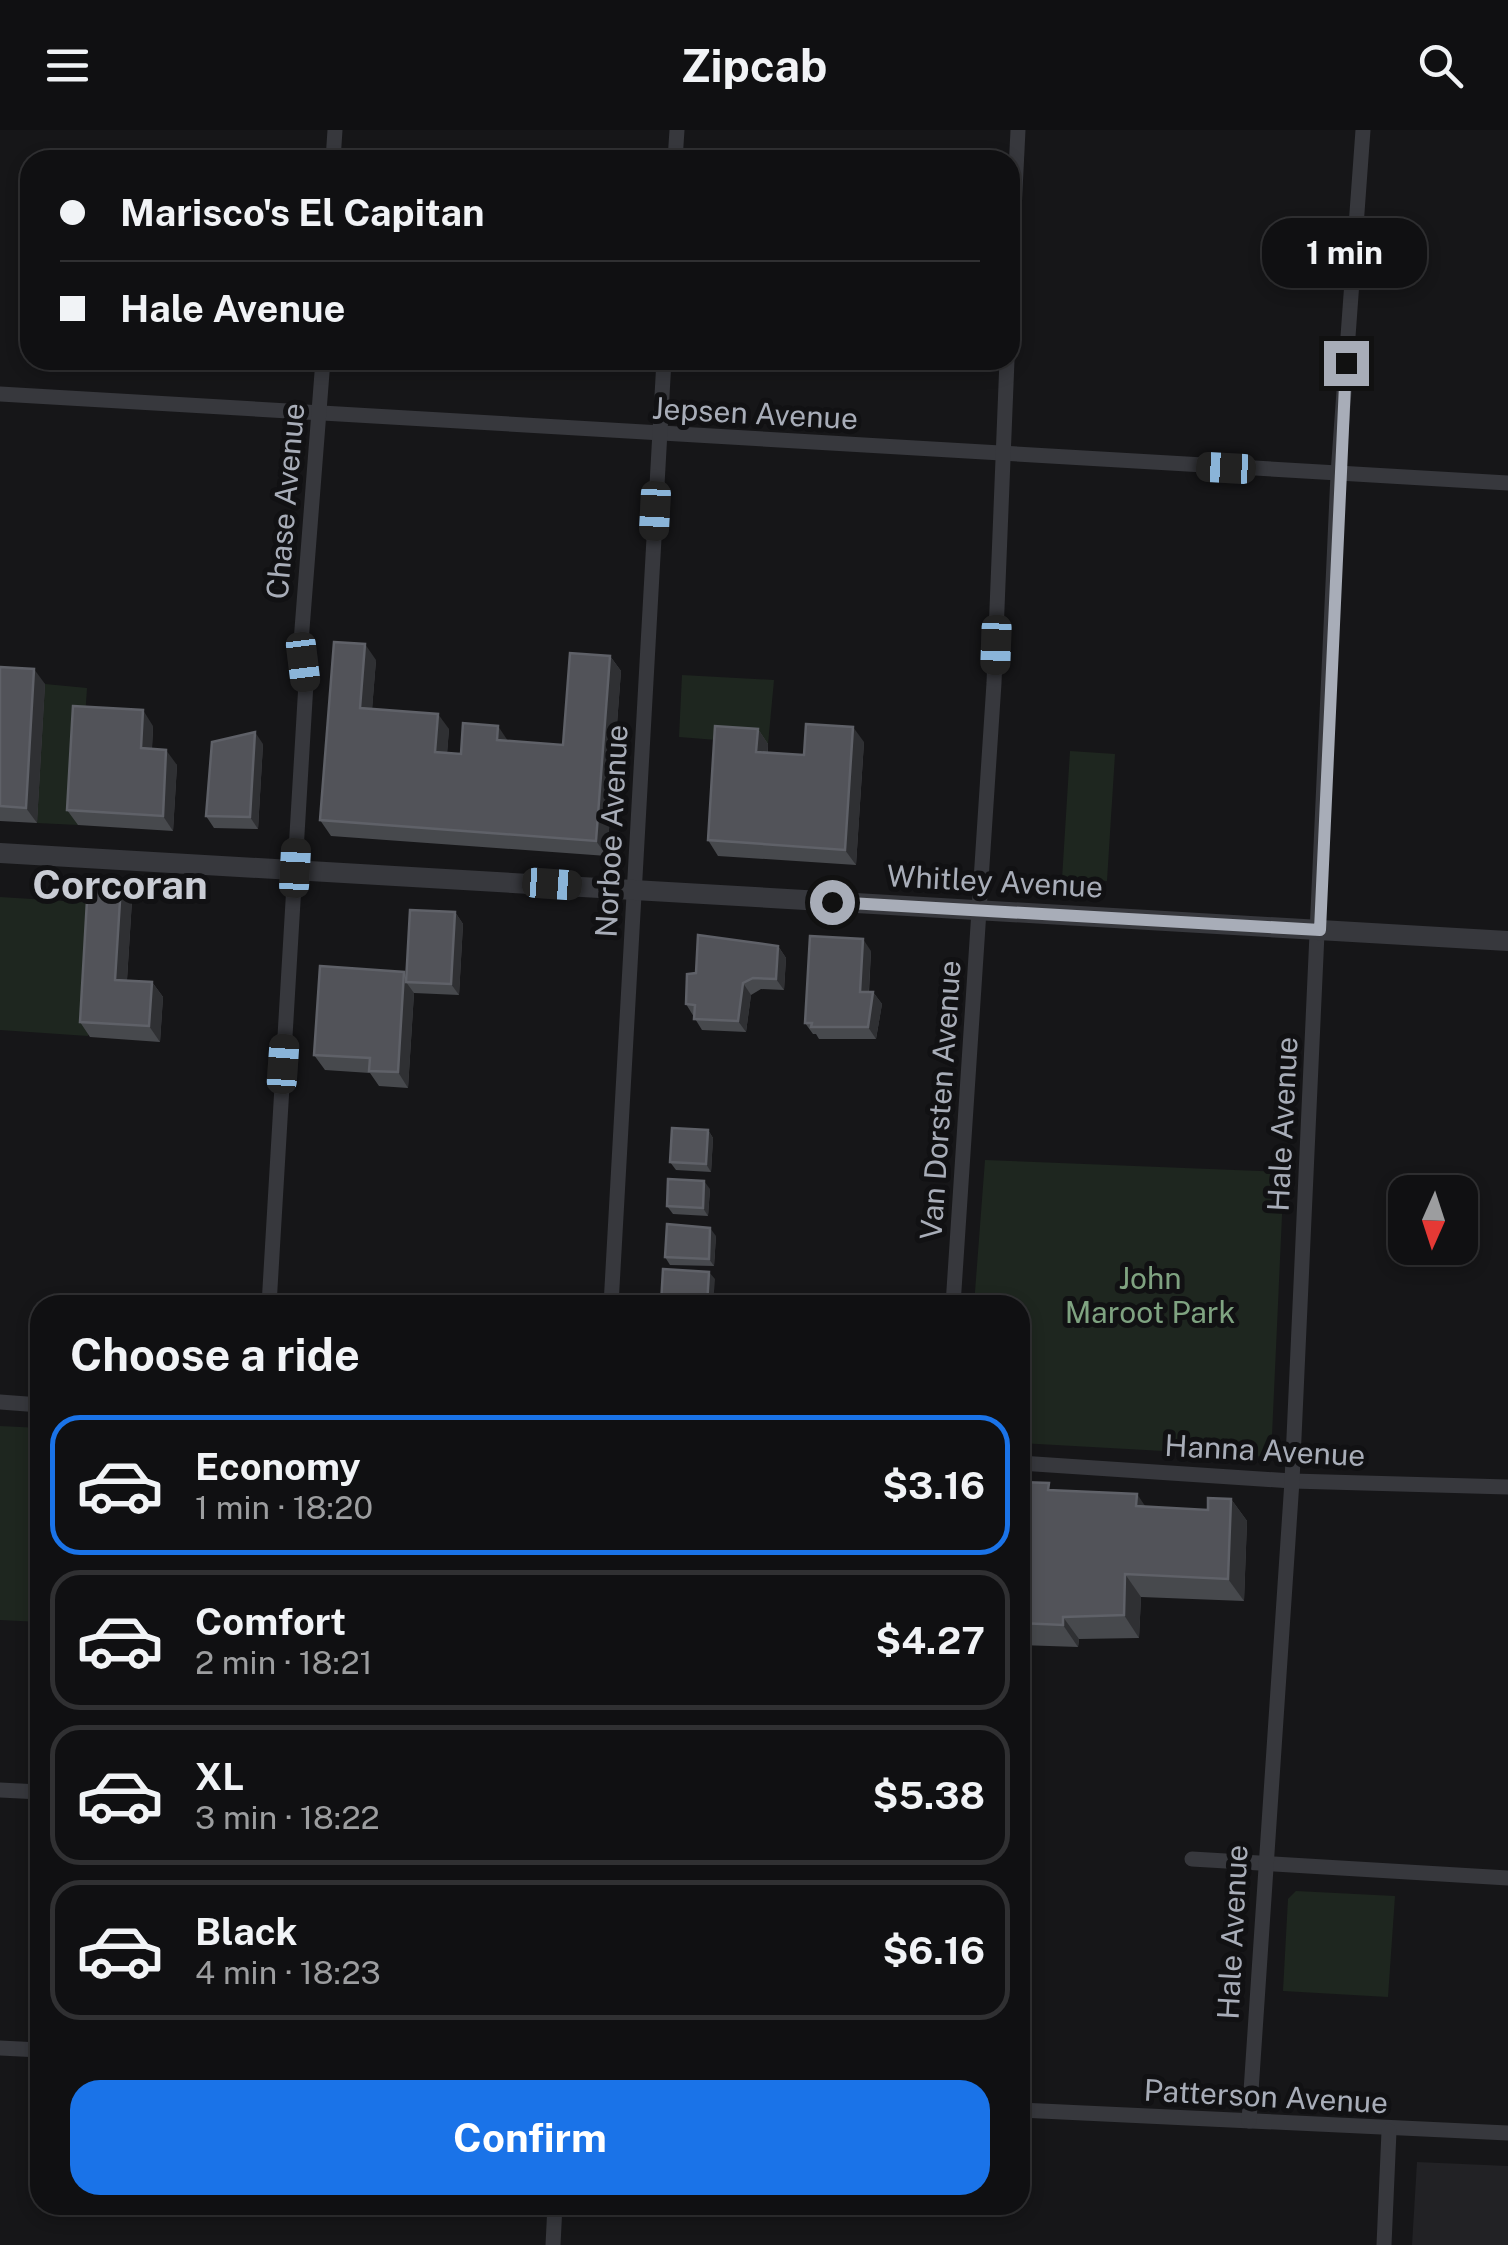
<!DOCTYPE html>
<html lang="en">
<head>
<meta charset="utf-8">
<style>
	:root { --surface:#101012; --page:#1e1e20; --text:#f1f3f6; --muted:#9c9d9f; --line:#303032; --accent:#1a73e8 }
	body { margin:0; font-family:"Public Sans",sans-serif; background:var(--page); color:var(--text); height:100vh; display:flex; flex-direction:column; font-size:38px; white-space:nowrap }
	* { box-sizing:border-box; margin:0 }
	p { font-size:32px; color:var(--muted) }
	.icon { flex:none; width:55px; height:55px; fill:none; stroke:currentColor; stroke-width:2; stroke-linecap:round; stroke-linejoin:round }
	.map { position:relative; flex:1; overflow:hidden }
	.sheet { position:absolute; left:30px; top:1165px; width:1000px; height:920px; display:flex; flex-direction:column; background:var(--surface); border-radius:30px; box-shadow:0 5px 15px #0003,0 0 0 2px var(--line) }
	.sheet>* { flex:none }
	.banner { position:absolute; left:20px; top:20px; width:1000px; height:220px; border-radius:30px; box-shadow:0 5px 15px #0003,0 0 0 2px var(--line); display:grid; align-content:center; height:220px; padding:0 40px; background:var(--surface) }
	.needle { width:65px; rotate:183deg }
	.fabs { position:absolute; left:1388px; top:1045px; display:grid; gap:20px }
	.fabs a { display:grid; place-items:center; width:90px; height:90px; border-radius:20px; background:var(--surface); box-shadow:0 5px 15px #0003,0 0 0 2px var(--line); font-size:50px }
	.end { position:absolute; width:45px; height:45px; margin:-22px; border:12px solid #a8adb8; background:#111; box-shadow:0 0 0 5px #111 }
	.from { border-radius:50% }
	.bubble { position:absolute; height:70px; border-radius:30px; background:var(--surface); box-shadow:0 5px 15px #0003,0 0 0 2px var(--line); font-size:32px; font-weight:700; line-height:70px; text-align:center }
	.car { position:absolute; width:30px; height:60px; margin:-30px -15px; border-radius:12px; box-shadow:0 0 8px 2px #0007; background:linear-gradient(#222 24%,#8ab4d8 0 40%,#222 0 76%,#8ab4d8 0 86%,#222 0) }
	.banner b { display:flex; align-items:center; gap:35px; height:95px; font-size:38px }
	.banner b+b { border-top:2px solid var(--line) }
	.banner i { width:25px; height:25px; background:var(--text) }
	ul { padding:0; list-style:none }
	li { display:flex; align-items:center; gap:30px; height:140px; margin:0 20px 15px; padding:0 20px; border:5px solid var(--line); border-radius:30px }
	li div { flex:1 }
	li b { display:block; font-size:38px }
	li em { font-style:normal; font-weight:700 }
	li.on { border-color:var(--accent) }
	li>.icon { width:90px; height:90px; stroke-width:1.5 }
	h2 { padding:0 40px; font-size:45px; line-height:120px }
	.cta { display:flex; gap:20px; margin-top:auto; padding:20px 40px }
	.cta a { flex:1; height:115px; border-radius:30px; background:var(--accent); color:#fff; font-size:40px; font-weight:700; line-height:115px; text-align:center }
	header { display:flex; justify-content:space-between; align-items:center; height:130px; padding:0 40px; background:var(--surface); font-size:45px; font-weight:700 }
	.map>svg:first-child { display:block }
	.built { fill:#222225 }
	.green { fill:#1e261f }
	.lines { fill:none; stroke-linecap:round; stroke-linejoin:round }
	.minor { stroke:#37383d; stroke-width:15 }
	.tertiary { stroke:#37383d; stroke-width:20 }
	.wall { fill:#47494d }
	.shaded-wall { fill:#2f3033 }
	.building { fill:#525359; stroke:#5f6168; stroke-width:2.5 }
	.route { stroke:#a8adb8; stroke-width:12 }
	.labels { text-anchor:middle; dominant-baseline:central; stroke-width:10; stroke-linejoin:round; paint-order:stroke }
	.street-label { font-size:30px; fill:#a8adb8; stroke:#111113 }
	.park-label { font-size:30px; fill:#7fa381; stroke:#111113 }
	.district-label { font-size:40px; font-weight:bold; fill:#c9ccd4; stroke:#111113 }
</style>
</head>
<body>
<header><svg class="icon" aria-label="menu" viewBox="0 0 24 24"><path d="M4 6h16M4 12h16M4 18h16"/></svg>Zipcab<svg class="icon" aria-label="search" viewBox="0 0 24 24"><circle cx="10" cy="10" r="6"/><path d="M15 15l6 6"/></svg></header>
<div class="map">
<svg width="1508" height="2115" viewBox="0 0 1508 2115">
	<rect width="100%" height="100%" fill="#161618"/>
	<path class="built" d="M 1417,2032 L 1508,2036 L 1508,2115 L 1412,2115 Z"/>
	<g class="green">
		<path d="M 682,545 L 774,550 L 768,614 L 679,607 Z"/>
		<path d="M 45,554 L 87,558 L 78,695 L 37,693 Z"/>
		<path d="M 1070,621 L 1115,624 L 1107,751 L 1062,749 Z"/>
		<path d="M 0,767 L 96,773 L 88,906 L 0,900 Z"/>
		<path d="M 985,1030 L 1284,1042 L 1271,1327 L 1020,1313 L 1020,1175 L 974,1175 Z"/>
		<path d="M 0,1296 L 40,1298 L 40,1492 L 0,1490 Z"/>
		<path d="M 1296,1761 L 1395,1766 L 1388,1867 L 1283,1861 L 1288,1769 Z"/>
	</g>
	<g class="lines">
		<g class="minor">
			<path d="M 333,30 L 335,0"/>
			<path d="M 675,30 L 677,0"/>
			<path d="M 1010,162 L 1018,0"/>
			<path d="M 0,264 L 1508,353"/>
			<path d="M 269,1175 L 306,553 L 301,512 L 323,230"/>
			<path d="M 611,1175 L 664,230"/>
			<path d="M 953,1175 L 994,553 L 1007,230"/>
			<path d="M 0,1272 L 40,1275"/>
			<path d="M 1020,1333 L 1292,1351 L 1508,1357"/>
			<path d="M 0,1660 L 40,1662"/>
			<path d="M 1192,1729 L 1508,1748"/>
			<path d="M 0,1918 L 40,1920"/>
			<path d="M 1020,1980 L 1508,2003"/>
			<path d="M 1249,1991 L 1292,1351 L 1338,344 L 1363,0"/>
			<path d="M 553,2115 L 555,2075"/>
			<path d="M 1384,2115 L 1389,2001"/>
		</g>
		<path class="tertiary" d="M 0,723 L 1508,811"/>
	</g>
	<g class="wall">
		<path d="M 610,526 L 621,541 L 607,726 L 331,706 L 320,690 L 376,530 L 372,579 L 449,599 L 447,623 L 461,624 L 508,611 L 563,615 Z"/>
		<path d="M 0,537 L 45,554 L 37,693 L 0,691 Z"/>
		<path d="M 153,596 L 152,619 L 177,635 L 173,701 L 78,695 L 67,680 Z"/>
		<path d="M 758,599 L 768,614 L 768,622 L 804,625 L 864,612 L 856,735 L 718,726 L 708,710 Z"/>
		<path d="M 263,614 L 258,699 L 214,698 L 206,686 Z"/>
		<path d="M 121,755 L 132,770 L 127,850 L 152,852 L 163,867 L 160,912 L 90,907 L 80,892 Z"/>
		<path d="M 455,782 L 463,794 L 459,865 L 414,863 L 408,958 L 379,956 L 370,943 L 325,940 L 314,925 L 406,845 Z"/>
		<path d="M 778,816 L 786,828 L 784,860 L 761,859 L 751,865 L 746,902 L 702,900 L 686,874 L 696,843 Z"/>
		<path d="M 871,821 L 869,862 L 873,862 L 882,874 L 876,909 L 819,909 L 816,904 L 813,904 L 805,893 Z"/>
		<path d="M 708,1000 L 713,1008 L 711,1042 L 676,1040 L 670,1032 Z"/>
		<path d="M 710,1059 L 708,1086 L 673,1084 L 667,1076 Z"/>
		<path d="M 716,1106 L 714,1136 L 670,1135 L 665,1127 Z"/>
		<path d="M 1020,1352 L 1054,1360 L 1146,1377 L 1208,1380 L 1231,1369 L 1247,1391 L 1244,1471 L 1141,1467 L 1139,1508 L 1079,1509 L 1078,1517 L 1020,1515 Z"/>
	</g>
	<g class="shaded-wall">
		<path d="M 365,514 L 376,530 L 371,593 L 360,578 Z"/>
		<path d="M 610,526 L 621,541 L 607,726 L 596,711 Z"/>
		<path d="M 34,539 L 45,554 L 37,693 L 26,678 Z"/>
		<path d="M 143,580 L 153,596 L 151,634 L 141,618 Z"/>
		<path d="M 438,584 L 449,599 L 446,637 L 435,622 Z"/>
		<path d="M 498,596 L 508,611 L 497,610 Z"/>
		<path d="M 853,597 L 864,612 L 856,735 L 845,720 Z"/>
		<path d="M 758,599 L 768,614 L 767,637 L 756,622 Z"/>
		<path d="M 255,602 L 263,614 L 258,699 L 250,687 Z"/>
		<path d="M 166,620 L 177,635 L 173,701 L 163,686 Z"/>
		<path d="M 121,755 L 132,770 L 126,865 L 115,850 Z"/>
		<path d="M 455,782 L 463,794 L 459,865 L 451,854 Z"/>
		<path d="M 863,809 L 871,821 L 868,873 L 860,862 Z"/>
		<path d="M 778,816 L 786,828 L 784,860 L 776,849 Z"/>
		<path d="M 404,842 L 411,852 L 406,852 L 414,863 L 408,958 L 398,942 Z"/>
		<path d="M 152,852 L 163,867 L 160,912 L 149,896 Z"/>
		<path d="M 743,853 L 751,865 L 746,902 L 738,891 Z"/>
		<path d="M 873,862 L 882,874 L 876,909 L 868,897 Z"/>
		<path d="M 708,1000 L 713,1008 L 711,1042 L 706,1034 Z"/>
		<path d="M 704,1051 L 710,1059 L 708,1086 L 703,1078 Z"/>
		<path d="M 710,1098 L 716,1106 L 714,1136 L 709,1129 Z"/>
		<path d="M 709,1142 L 715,1149 L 713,1175 L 707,1175 Z"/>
		<path d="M 1137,1364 L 1152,1386 L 1136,1376 Z"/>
		<path d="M 1231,1369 L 1247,1391 L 1244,1471 L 1228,1449 Z"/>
		<path d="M 1125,1444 L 1141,1467 L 1139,1508 L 1124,1485 Z"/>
		<path d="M 1063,1487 L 1079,1509 L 1078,1517 L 1063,1495 Z"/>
	</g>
	<g class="building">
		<path d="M 334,512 L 365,514 L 360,578 L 438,584 L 435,622 L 461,624 L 463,593 L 498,596 L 497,610 L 563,615 L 570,523 L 610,526 L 596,711 L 320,690 Z"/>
		<path d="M 0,537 L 34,539 L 26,678 L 0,676 Z"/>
		<path d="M 73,576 L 143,580 L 141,618 L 166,620 L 163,686 L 67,680 Z"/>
		<path d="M 806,594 L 853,597 L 845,720 L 708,710 L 715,596 L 758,599 L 756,622 L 804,625 Z"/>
		<path d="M 255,602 L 250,687 L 206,686 L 212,612 Z"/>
		<path d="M 88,753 L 121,755 L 115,850 L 152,852 L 149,896 L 80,892 Z"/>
		<path d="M 410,780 L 455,782 L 451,854 L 406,852 Z"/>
		<path d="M 698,805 L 778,816 L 776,849 L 753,848 L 743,853 L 738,891 L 694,889 L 695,875 L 686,874 L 687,844 L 696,843 Z"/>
		<path d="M 810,806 L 863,809 L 860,862 L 873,862 L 868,897 L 811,897 L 812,893 L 805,893 Z"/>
		<path d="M 320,836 L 404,842 L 398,942 L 369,941 L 370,928 L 314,925 Z"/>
		<path d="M 672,998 L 708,1000 L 706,1034 L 670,1032 Z"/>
		<path d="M 668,1049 L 704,1051 L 703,1078 L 667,1076 Z"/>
		<path d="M 667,1094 L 710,1098 L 709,1129 L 665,1127 Z"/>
		<path d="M 663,1139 L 709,1142 L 707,1175 L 661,1174 Z"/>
		<path d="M 1020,1352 L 1049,1353 L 1048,1360 L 1137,1364 L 1136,1376 L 1208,1380 L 1208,1368 L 1231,1369 L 1228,1449 L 1125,1444 L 1124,1485 L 1063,1487 L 1063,1495 L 1020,1493 Z"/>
	</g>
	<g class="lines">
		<path class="route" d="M 832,772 L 1320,800 L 1346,233"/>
	</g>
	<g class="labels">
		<g class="street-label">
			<text transform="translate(755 283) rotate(3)">Jepsen Avenue</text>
			<text transform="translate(285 371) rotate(-85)">Chase Avenue</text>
			<text transform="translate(611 701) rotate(-87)">Norboe Avenue</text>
			<text transform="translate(995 751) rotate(3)">Whitley Avenue</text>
			<text transform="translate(940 970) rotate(-86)">Van Dorsten Avenue</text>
			<text transform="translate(1282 994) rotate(-87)">Hale Avenue</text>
			<text transform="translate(1265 1320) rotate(3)">Hanna Avenue</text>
			<text transform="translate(1232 1802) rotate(-87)">Hale Avenue</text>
			<text transform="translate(1266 1966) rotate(3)">Patterson Avenue</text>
		</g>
		<g class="park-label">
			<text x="1150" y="1148">John<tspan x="1150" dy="34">Maroot Park</tspan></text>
		</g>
		<g class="district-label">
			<text x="120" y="754">Corcoran</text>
		</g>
	</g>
</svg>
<div class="fabs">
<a><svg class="needle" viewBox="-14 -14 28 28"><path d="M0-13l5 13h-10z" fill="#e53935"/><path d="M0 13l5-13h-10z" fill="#9c9d9f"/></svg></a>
</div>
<i class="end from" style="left:832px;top:772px"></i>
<i class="end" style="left:1346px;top:233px"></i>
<div class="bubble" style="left:1262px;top:88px;width:165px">1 min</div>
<i class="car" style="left:1226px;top:338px;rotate:273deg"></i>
<i class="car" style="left:655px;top:381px;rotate:183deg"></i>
<i class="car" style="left:996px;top:515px;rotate:182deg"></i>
<i class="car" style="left:303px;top:532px;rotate:173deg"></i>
<i class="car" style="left:295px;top:738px;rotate:3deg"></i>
<i class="car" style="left:552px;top:754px;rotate:94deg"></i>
<i class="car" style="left:283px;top:934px;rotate:4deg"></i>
<div class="banner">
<b><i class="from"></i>Marisco's El Capitan</b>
<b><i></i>Hale Avenue</b>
</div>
<section class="sheet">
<h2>Choose a ride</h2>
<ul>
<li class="on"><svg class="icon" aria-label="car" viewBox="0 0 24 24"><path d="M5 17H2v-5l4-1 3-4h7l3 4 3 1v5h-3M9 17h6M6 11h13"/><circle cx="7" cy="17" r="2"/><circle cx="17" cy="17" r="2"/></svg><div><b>Economy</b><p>1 min · 18:20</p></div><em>$3.16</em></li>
<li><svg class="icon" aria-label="car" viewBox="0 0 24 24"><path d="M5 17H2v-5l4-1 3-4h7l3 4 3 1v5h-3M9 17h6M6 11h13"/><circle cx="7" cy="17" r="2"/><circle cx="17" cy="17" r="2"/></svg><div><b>Comfort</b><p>2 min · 18:21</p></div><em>$4.27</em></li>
<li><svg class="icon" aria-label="car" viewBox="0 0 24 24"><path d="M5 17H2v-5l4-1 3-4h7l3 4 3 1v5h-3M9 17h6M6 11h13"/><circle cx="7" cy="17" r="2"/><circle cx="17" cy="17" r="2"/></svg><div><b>XL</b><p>3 min · 18:22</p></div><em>$5.38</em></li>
<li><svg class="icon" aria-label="car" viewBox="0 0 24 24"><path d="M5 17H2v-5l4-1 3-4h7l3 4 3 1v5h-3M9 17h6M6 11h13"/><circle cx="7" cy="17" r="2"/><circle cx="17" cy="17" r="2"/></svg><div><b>Black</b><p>4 min · 18:23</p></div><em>$6.16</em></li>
</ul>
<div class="cta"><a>Confirm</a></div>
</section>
</div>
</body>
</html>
